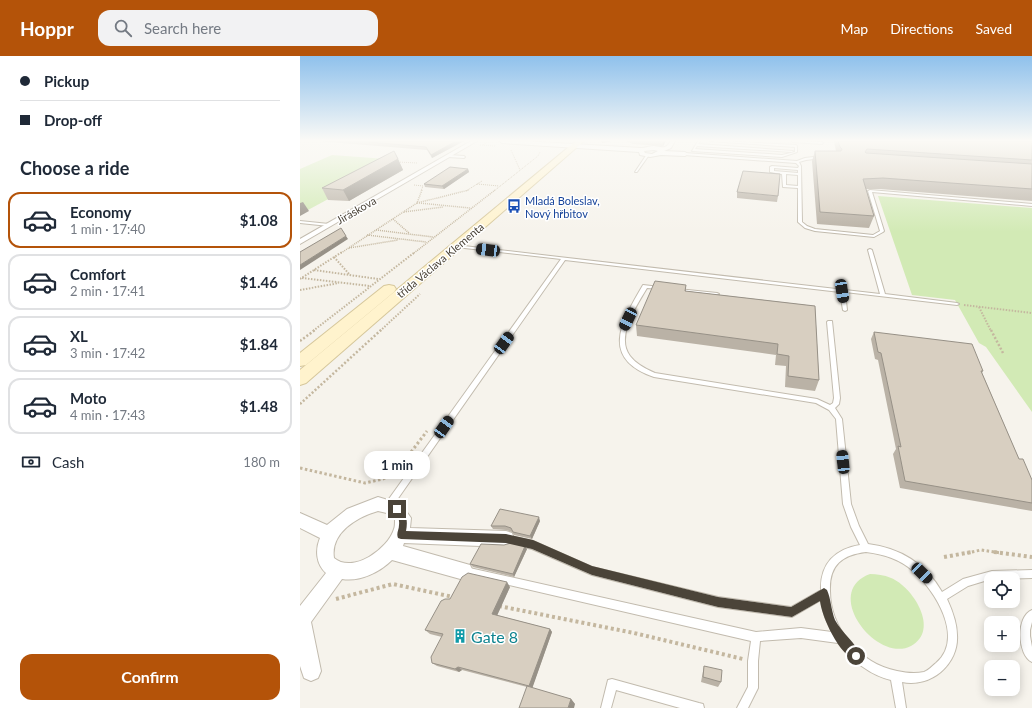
<!DOCTYPE html>
<html lang="en">
<head>
<meta charset="utf-8">
<style>
	:root { --surface:#fff; --page:#f2f2f3; --text:#1f2937; --muted:#747a83; --line:#e0e1e3; --accent:#b45309 }
	body { margin:0; font-family:Lato,sans-serif; background:var(--page); color:var(--text); height:100vh; display:flex; flex-direction:column; font-size:15px; white-space:nowrap }
	* { box-sizing:border-box; margin:0 }
	p { font-size:13px; color:var(--muted) }
	.icon { flex:none; width:22px; height:22px; fill:none; stroke:currentColor; stroke-width:2; stroke-linecap:round; stroke-linejoin:round }
	.map { position:relative; flex:1; overflow:hidden }
	.panel { display:flex; flex-direction:column; background:var(--surface); width:300px }
	.panel>* { flex:none }
	.hud { display:grid; align-content:center; height:88px; padding:0 20px; background:var(--surface) }
	.buttons { position:absolute; left:684px; top:516px; display:grid; gap:8px }
	.buttons a { display:grid; place-items:center; width:36px; height:36px; border-radius:8px; background:var(--surface); box-shadow:0 2px 10px #0003; font-size:20px }
	.end { position:absolute; width:18px; height:18px; margin:-9px; border:5px solid #4b4439; background:#fff; box-shadow:0 0 0 2px #fff }
	.from { border-radius:50% }
	.bubble { position:absolute; height:28px; border-radius:12px; background:var(--surface); box-shadow:0 2px 10px #0003; font-size:13px; font-weight:700; line-height:28px; text-align:center }
	.car { position:absolute; width:12px; height:24px; margin:-12px -6px; border-radius:5px; box-shadow:0 0 3px 1px #0007; background:linear-gradient(#222 24%,#8ab4d8 0 40%,#222 0 76%,#8ab4d8 0 86%,#222 0) }
	.hud b { display:flex; align-items:center; gap:14px; height:38px; font-size:15px }
	.hud b+b { border-top:1px solid var(--line) }
	.hud i { width:10px; height:10px; background:var(--text) }
	ul { padding:0; list-style:none }
	li { display:flex; align-items:center; gap:12px; height:56px; margin:0 8px 6px; padding:0 12px; border:2px solid var(--line); border-radius:12px }
	li div { flex:1 }
	li b { display:block; font-size:15px }
	li em { font-style:normal; font-weight:700 }
	li.selected { border-color:var(--accent) }
	li>.icon { width:36px; height:36px; stroke-width:1.5 }
	h2 { padding:0 20px; font-size:18px; line-height:48px }
	.pay { display:flex; align-items:center; gap:10px; height:44px; padding:0 20px; font-size:15px }
	.pay p { margin-inline-start:auto }
	.button { display:flex; gap:8px; margin-top:auto; padding:8px 20px }
	.button a { flex:1; height:46px; border-radius:12px; background:var(--accent); color:#fff; font-size:16px; font-weight:700; line-height:46px; text-align:center }
	header { display:flex; align-items:center; gap:24px; box-sizing:border-box; height:56px; padding:0 20px; background:var(--accent); color:#fff }
	header strong { font-size:19px }
	nav { display:flex; gap:22px; margin-inline-start:auto; font-size:14px }
	.search { width:280px; height:36px; background:var(--page); display:flex; align-items:center; gap:10px; box-sizing:border-box; padding:0 14px; border-radius:12px; color:var(--muted); font-size:15px }
	main { display:flex; flex:1; min-height:0 }
	.map>svg:first-child { display:block }
	.green { fill:#d2eab5 }
	.lines { fill:none; stroke-linecap:round; stroke-linejoin:round }
	.lane-casing { stroke:#c2bbae; stroke-width:2 }
	.street-casing { stroke:#c2bbae; stroke-width:2 }
	.secondary-casing { stroke:#d6c79b; stroke-width:2 }
	.path-far5 { stroke:#c4b79f; stroke-width:1; stroke-dasharray:1 1; stroke-linecap:butt }
	.path-far4 { stroke:#c4b79f; stroke-width:1.5; stroke-dasharray:1 1; stroke-linecap:butt }
	.path-far3 { stroke:#c4b79f; stroke-width:2; stroke-dasharray:1.5 1.5; stroke-linecap:butt }
	.path-far2 { stroke:#c4b79f; stroke-width:2.5; stroke-dasharray:2 2; stroke-linecap:butt }
	.path-far1 { stroke:#c4b79f; stroke-width:3; stroke-dasharray:2.5 2.5; stroke-linecap:butt }
	.path { stroke:#c4b79f; stroke-width:4; stroke-dasharray:3 3; stroke-linecap:butt }
	.lane { fill:#fff; fill-rule:evenodd }
	.street { fill:#fff; fill-rule:evenodd }
	.secondary { fill:#fff3cd; fill-rule:evenodd }
	.wall { fill:#bab2a6 }
	.shaded-wall { fill:#979187 }
	.building { fill:#d8cfc1; stroke:#979187 }
	.route { fill:#4b4439 }
	.labels { text-anchor:middle; dominant-baseline:central; stroke-width:3; stroke-linejoin:round; paint-order:stroke }
	.far-transit-label { font-size:11px; fill:#164399; stroke:#fff; text-anchor:start }
	.far-street-label { font-size:11px; fill:#4b4439; stroke:#fff }
	.near-culture-label { font-size:16px; fill:#0d838f; stroke:#fff; text-anchor:start }
</style>
</head>
<body>
<header>
<strong>Hoppr</strong>
<div class="search"><svg class="icon" aria-label="search" viewBox="0 0 24 24"><circle cx="10" cy="10" r="6"/><path d="M15 15l6 6"/></svg>Search here</div>
<nav><a>Map</a><a>Directions</a><a>Saved</a></nav>
</header>
<main>
<section class="panel">
<div class="hud">
<b><i class="from"></i>Pickup</b>
<b><i></i>Drop-off</b>
</div>
<h2>Choose a ride</h2>
<ul>
<li class="selected"><svg class="icon" aria-label="car" viewBox="0 0 24 24"><path d="M5 17H2v-5l4-1 3-4h7l3 4 3 1v5h-3M9 17h6M6 11h13"/><circle cx="7" cy="17" r="2"/><circle cx="17" cy="17" r="2"/></svg><div><b>Economy</b><p>1 min · 17:40</p></div><em>$1.08</em></li>
<li><svg class="icon" aria-label="car" viewBox="0 0 24 24"><path d="M5 17H2v-5l4-1 3-4h7l3 4 3 1v5h-3M9 17h6M6 11h13"/><circle cx="7" cy="17" r="2"/><circle cx="17" cy="17" r="2"/></svg><div><b>Comfort</b><p>2 min · 17:41</p></div><em>$1.46</em></li>
<li><svg class="icon" aria-label="car" viewBox="0 0 24 24"><path d="M5 17H2v-5l4-1 3-4h7l3 4 3 1v5h-3M9 17h6M6 11h13"/><circle cx="7" cy="17" r="2"/><circle cx="17" cy="17" r="2"/></svg><div><b>XL</b><p>3 min · 17:42</p></div><em>$1.84</em></li>
<li><svg class="icon" aria-label="car" viewBox="0 0 24 24"><path d="M5 17H2v-5l4-1 3-4h7l3 4 3 1v5h-3M9 17h6M6 11h13"/><circle cx="7" cy="17" r="2"/><circle cx="17" cy="17" r="2"/></svg><div><b>Moto</b><p>4 min · 17:43</p></div><em>$1.48</em></li>
</ul>
<div class="pay"><svg class="icon" aria-label="cash" viewBox="0 0 24 24"><path d="M3 7h18v10H3z"/><circle cx="12" cy="12" r="2"/></svg>Cash<p>180 m</p></div>
<div class="button"><a>Confirm</a></div>
</section>
<div class="map">
<svg width="732" height="652" viewBox="0 0 732 652">
	<rect width="100%" height="100%" fill="#f6f3ec"/>
	<g class="green">
		<path d="M 32,99 L 100,104 L 8,154 L 0,153 L 0,113 Z"/>
		<path d="M 578,140 L 732,152 L 732,356 L 686,291 L 679,287 L 655,244 L 612,239 Z"/>
		<path d="M 570,518 C 577,518 584,519 591,522 C 612,530 641,574 611,590 C 577,608 521,536 570,518 Z"/>
	</g>
	<g class="lines">
		<defs>
			<g id="lane">
				<path d="M 398,85 L 400,85 L 398,88 L 493,95 L 492,96 L 397,90 L 395,93 L 482,99 L 495,96 L 495,91 L 410,85 L 420,85 L 496,89 L 497,90 L 497,96 L 482,101 L 392,95 Z"/>
				<path d="M 492,85 L 522,86 L 523,87 L 522,88 L 493,86 Z"/>
				<path d="M 385,97 L 497,105 L 505,102 L 522,100 L 522,102 L 506,104 L 499,106 L 501,110 L 502,166 L 507,170 L 515,173 L 573,179 L 580,175 L 568,135 L 570,134 L 732,148 L 732,150 L 572,136 L 584,175 L 583,176 L 574,181 L 515,175 L 505,172 L 498,166 L 498,132 L 483,131 L 482,118 L 470,116 L 470,111 L 472,110 L 498,112 L 499,110 L 496,107 L 384,99 ZM 474,112 L 498,114 L 498,117 L 474,115 ZM 486,118 L 498,119 L 498,130 L 486,129 Z"/>
				<path d="M 347,98 L 349,99 L 337,116 L 335,116 Z"/>
				<path d="M 149,99 L 164,100 L 165,101 L 164,102 L 148,101 Z"/>
				<path d="M 0,165 L 29,168 L 31,169 L 29,170 L 0,167 Z"/>
				<path d="M 155,189 L 580,238 L 568,194 L 570,193 L 572,194 L 585,238 L 657,247 L 659,248 L 657,249 L 545,236 L 547,254 L 545,255 L 543,254 L 540,236 L 265,204 L 92,451 L 89,453 L 86,451 L 85,449 L 86,447 L 261,203 L 156,191 L 155,191 Z"/>
				<path d="M 343,229 L 360,231 L 362,232 L 360,233 L 347,232 C 337,249 315,281 330,300 C 336,308 346,313 355,317 L 517,343 L 530,349 L 533,347 L 534,342 L 527,266 L 528,265 L 532,265 L 540,342 L 539,348 L 535,352 L 542,363 L 551,448 L 559,470 L 568,488 C 600,492 626,508 642,536 L 663,523 L 692,515 L 732,514 L 732,522 L 691,523 L 668,530 L 647,543 C 652,554 657,567 657,579 C 659,608 631,632 602,626 L 606,652 L 596,652 L 591,624 C 570,619 551,604 538,587 L 501,582 L 460,585 L 458,605 L 458,632 L 448,652 L 437,652 L 448,631 L 448,605 L 451,585 L 162,518 L 161,515 L 162,512 L 165,511 L 456,576 L 501,572 L 532,576 L 525,561 L 521,544 L 492,561 L 418,551 L 292,519 L 232,493 L 203,486 L 202,483 L 203,480 L 206,479 L 233,485 L 292,511 L 418,541 L 491,551 L 521,534 C 520,508 535,493 560,489 L 551,471 L 543,448 L 536,363 L 529,354 L 516,347 L 354,321 C 299,302 322,265 343,229 ZM 566,496 C 583,498 600,503 613,515 C 635,534 665,582 636,607 C 632,610 629,614 624,616 C 615,618 606,617 597,615 C 560,608 530,572 530,535 C 529,509 542,499 566,496 Z"/>
				<path d="M 378,233 L 417,237 L 419,238 L 417,239 L 380,235 L 378,235 Z"/>
				<path d="M 732,554 L 732,566 L 730,574 L 730,580 L 732,591 L 732,606 C 718,600 715,561 732,554 Z"/>
				<path d="M 312,623 L 399,647 L 403,648 L 404,652 L 380,652 L 316,634 L 311,652 L 301,652 L 308,624 Z"/>
			</g>
			<g id="street">
				<path d="M 171,85 L 177,85 L 0,188 L 0,183 Z"/>
				<path d="M 199,85 L 223,85 L 341,92 C 345,92 350,90 354,90 C 363,91 365,94 371,85 L 375,85 L 371,92 L 364,95 L 385,96 L 388,98 L 385,100 L 361,99 L 350,101 L 340,99 L 339,96 L 202,87 ZM 354,94 L 358,95 L 352,98 L 345,97 L 344,95 Z"/>
				<path d="M 78,441 L 101,448 L 111,462 L 110,472 L 206,475 L 212,477 L 214,483 L 212,489 L 206,491 L 104,487 L 103,490 L 170,509 L 173,515 L 170,521 L 164,524 L 92,504 C 80,516 60,526 42,523 L 11,566 L 21,615 L 18,622 L 11,625 L 4,622 L 0,610 L 0,550 L 26,517 C 16,508 15,494 20,482 L 0,472 L 0,457 L 27,469 L 47,453 ZM 78,455 L 91,458 L 95,464 C 95,467 95,471 94,473 C 88,493 53,518 34,502 C 30,477 57,461 78,455 Z"/>
			</g>
			<g id="secondary">
				<path d="M 276,85 L 284,85 L 6,327 L 0,329 L 0,314 Z"/>
				<path d="M 89,229 L 94,230 L 96,233 L 94,236 L 6,309 L 0,310 L 0,297 L 84,230 Z"/>
			</g>
		</defs>
		<use href="#lane" class="lane-casing"/>
		<use href="#street" class="street-casing"/>
		<use href="#secondary" class="secondary-casing"/>
		<g class="path-far5">
			<path d="M 180,89 L 195,90"/>
			<path d="M 183,89 L 189,85"/>
			<path d="M 211,94 L 220,114"/>
			<path d="M 98,106 L 117,107"/>
			<path d="M 177,128 L 199,130"/>
			<path d="M 114,129 L 123,130 L 121,135"/>
			<path d="M 166,135 L 182,125"/>
			<path d="M 194,135 L 238,100 L 240,96"/>
		</g>
		<g class="path-far4">
			<path d="M 117,147 L 169,134"/>
			<path d="M 119,147 L 170,152"/>
			<path d="M 104,156 L 143,151"/>
			<path d="M 93,163 L 109,177"/>
			<path d="M 76,174 L 133,181"/>
			<path d="M 67,179 L 126,186"/>
			<path d="M 49,192 L 98,184"/>
			<path d="M 41,197 L 117,147 L 122,134"/>
			<path d="M 114,197 L 195,134"/>
		</g>
		<g class="path-far3">
			<path d="M 34,201 L 50,219"/>
			<path d="M 14,214 L 78,223"/>
			<path d="M 2,222 L 70,230"/>
			<path d="M 0,223 L 42,196"/>
			<path d="M 0,234 L 39,227"/>
			<path d="M 664,249 L 732,257"/>
			<path d="M 679,251 L 691,275"/>
			<path d="M 13,275 L 115,196"/>
			<path d="M 80,275 L 120,238"/>
		</g>
		<g class="path-far2">
			<path d="M 691,274 L 703,297"/>
			<path d="M 0,285 L 15,274"/>
			<path d="M 0,348 L 81,274"/>
		</g>
		<g class="path-far1">
			<path d="M 0,412 L 65,427 L 83,423 L 96,416 L 127,375"/>
			<path d="M 667,497 L 681,494 L 701,497"/>
		</g>
		<g class="path">
			<path d="M 694,496 L 732,501"/>
			<path d="M 644,501 L 672,496"/>
			<path d="M 36,543 L 93,528 L 153,541"/>
			<path d="M 199,550 L 334,577 L 443,603"/>
		</g>
		<use href="#lane" class="lane"/>
		<use href="#street" class="street"/>
		<use href="#secondary" class="secondary"/>
	</g>
	<g class="wall">
		<path d="M 17,85 L 164,85 L 132,102 L 127,94 Z"/>
		<path d="M 326,85 L 366,85 L 363,90 L 333,88 Z"/>
		<path d="M 534,85 L 732,85 L 732,145 L 580,133 L 566,133 L 574,160 L 569,172 L 517,168 L 512,105 L 515,95 L 536,95 Z"/>
		<path d="M 98,103 L 103,114 L 49,145 L 28,144 L 22,132 Z"/>
		<path d="M 168,113 L 169,116 L 144,133 L 125,131 L 124,128 Z"/>
		<path d="M 437,136 L 478,140 L 477,146 L 437,142 Z"/>
		<path d="M 386,229 L 386,235 L 515,250 L 519,324 L 515,335 L 485,331 L 486,310 L 475,309 L 476,299 L 337,280 L 336,269 Z"/>
		<path d="M 574,276 L 683,315 L 682,317 L 719,403 L 732,424 L 732,455 L 600,432 L 593,398 L 596,393 L 578,304 L 575,303 L 571,283 Z"/>
		<path d="M 240,465 L 232,483 L 214,479 L 212,476 L 206,474 L 193,473 L 191,470 Z"/>
		<path d="M 227,493 L 214,521 L 173,511 L 170,508 Z"/>
		<path d="M 210,531 L 197,559 L 250,573 L 252,576 L 232,632 L 271,643 L 275,648 L 227,631 L 162,614 L 159,616 L 137,610 L 132,607 L 142,581 L 130,578 L 125,574 L 150,543 Z"/>
		<path d="M 404,610 L 421,626 L 418,631 L 401,626 Z"/>
	</g>
	<g class="shaded-wall">
		<path d="M 156,85 L 164,85 L 132,102 L 131,99 Z"/>
		<path d="M 301,85 L 313,85 L 302,87 Z"/>
		<path d="M 363,85 L 366,85 L 363,90 Z"/>
		<path d="M 98,103 L 103,114 L 49,145 L 43,134 Z"/>
		<path d="M 168,113 L 169,116 L 144,133 L 142,130 Z"/>
		<path d="M 3,146 L 9,155 L 0,160 L 0,147 Z"/>
		<path d="M 46,180 L 48,183 L 0,214 L 0,209 Z"/>
		<path d="M 239,461 L 240,465 L 232,483 L 230,480 Z"/>
		<path d="M 225,490 L 227,493 L 214,521 L 213,518 Z"/>
		<path d="M 207,526 L 210,531 L 196,562 L 192,558 Z"/>
		<path d="M 250,573 L 252,576 L 232,633 L 229,630 Z"/>
		<path d="M 158,611 L 162,614 L 159,616 L 155,613 Z"/>
		<path d="M 271,643 L 275,648 L 274,652 L 268,652 Z"/>
	</g>
	<g class="building">
		<path d="M 58,85 L 156,85 L 131,99 L 126,91 Z"/>
		<path d="M 538,85 L 732,85 L 732,104 L 567,93 L 565,96 L 566,97 L 732,108 L 732,133 L 583,122 L 563,123 L 574,160 L 520,156 L 515,95 L 541,95 L 542,93 L 540,91 Z"/>
		<path d="M 94,95 L 98,103 L 43,134 L 22,132 Z"/>
		<path d="M 150,111 L 168,113 L 142,130 L 124,128 Z"/>
		<path d="M 443,115 L 480,118 L 478,140 L 437,136 Z"/>
		<path d="M 41,172 L 46,180 L 0,209 L 0,196 Z"/>
		<path d="M 355,225 L 386,229 L 385,235 L 515,250 L 519,324 L 488,320 L 489,300 L 477,298 L 478,288 L 336,269 Z"/>
		<path d="M 574,276 L 672,288 L 683,315 L 681,315 L 719,403 L 723,403 L 732,424 L 732,447 L 605,425 L 598,390 L 601,391 L 581,297 L 578,296 Z"/>
		<path d="M 200,453 L 239,461 L 230,480 L 213,476 L 211,472 L 205,470 L 191,470 Z"/>
		<path d="M 211,487 L 225,490 L 213,518 L 170,508 L 181,488 L 204,489 Z"/>
		<path d="M 168,517 L 207,526 L 192,558 L 250,573 L 229,630 L 158,611 L 155,613 L 132,607 L 131,601 L 143,578 L 125,574 L 141,545 L 145,543 L 150,543 L 162,521 Z"/>
		<path d="M 404,610 L 422,614 L 421,626 L 403,621 Z"/>
		<path d="M 227,630 L 271,643 L 268,652 L 219,652 Z"/>
	</g>
	<linearGradient id="sky" x2="0" y2="1"><stop stop-color="#8fc1ec"/><stop offset="0.48" stop-color="#fbfaf6"/><stop offset="1" stop-color="#fbfaf6" stop-opacity="0"/></linearGradient>
	<rect width="732" height="176" fill="url(#sky)"/>
	<path class="route" d="M 97,449 C 107,453 108,466 106,475 L 206,478 L 233,484 L 292,510 L 418,541 L 491,551 L 524,532 L 527,534 C 531,543 531,554 535,564 C 542,577 556,587 561,600 L 560,603 L 556,605 C 539,598 522,562 520,545 L 492,561 L 418,551 L 292,519 L 232,493 L 206,487 L 101,483 L 98,482 C 96,477 99,474 99,469 C 100,462 96,458 93,453 Z"/>
	<defs>
		<symbol id="bus-bare" viewBox="-9 -9 18 18"><path d="M-5-6H5V4H4V6H2V4H-2V6H-4V4H-5ZM-3.5-4V0h7V-4ZM-3.5 1.2v1.5H-2V1.2ZM2 1.2v1.5H3.5V1.2Z" fill="#1a4fb4" stroke="#fff" stroke-width="2.5" paint-order="stroke"/></symbol>
		<symbol id="building-bare" viewBox="-9 -9 18 18"><path d="M-4-6H4V6H1V3H-1V6H-4ZM-2.5-4.3h1.7v1.8h-1.7ZM.8-4.3h1.7v1.8H.8ZM-2.5-1h1.7V.8h-1.7ZM.8-1h1.7V.8H.8Z" fill="#0f9aa8" stroke="#fff" stroke-width="2.5" paint-order="stroke"/></symbol>
	</defs>
	<g fill-rule="evenodd">
		<use href="#bus-bare" x="204" y="140" width="20" height="20"/>
		<use href="#building-bare" x="150" y="570" width="20" height="20"/>
	</g>
	<g class="labels">
		<g class="far-transit-label">
			<text x="225" y="144">Mladá Boleslav,<tspan x="225" dy="13">Nový hřbitov</tspan></text>
		</g>
		<g class="far-street-label">
			<text transform="translate(56 154) rotate(-30)">Jiráskova</text>
			<text transform="translate(140 204) rotate(-40)">třída Václava Klementa</text>
		</g>
		<g class="near-culture-label">
			<text x="171" y="580">Gate 8</text>
		</g>
	</g>
</svg>
<div class="buttons">
<a><svg class="icon" aria-label="locate" viewBox="0 0 24 24"><circle cx="12" cy="12" r="6"/><path d="M12 2v4M12 18v4M2 12h4M18 12h4"/></svg></a>
<a>+</a>
<a>−</a>
</div>
<i class="end from" style="left:556px;top:600px"></i>
<i class="end" style="left:97px;top:453px"></i>
<div class="bubble" style="left:64px;top:395px;width:66px">1 min</div>
<i class="car" style="left:188px;top:194px;rotate:277deg"></i>
<i class="car" style="left:542px;top:235px;rotate:171deg"></i>
<i class="car" style="left:328px;top:263px;rotate:206deg"></i>
<i class="car" style="left:204px;top:287px;rotate:36deg"></i>
<i class="car" style="left:144px;top:371px;rotate:35deg"></i>
<i class="car" style="left:543px;top:406px;rotate:354deg"></i>
<i class="car" style="left:622px;top:517px;rotate:134deg"></i>
</div>
</main>
</body>
</html>
